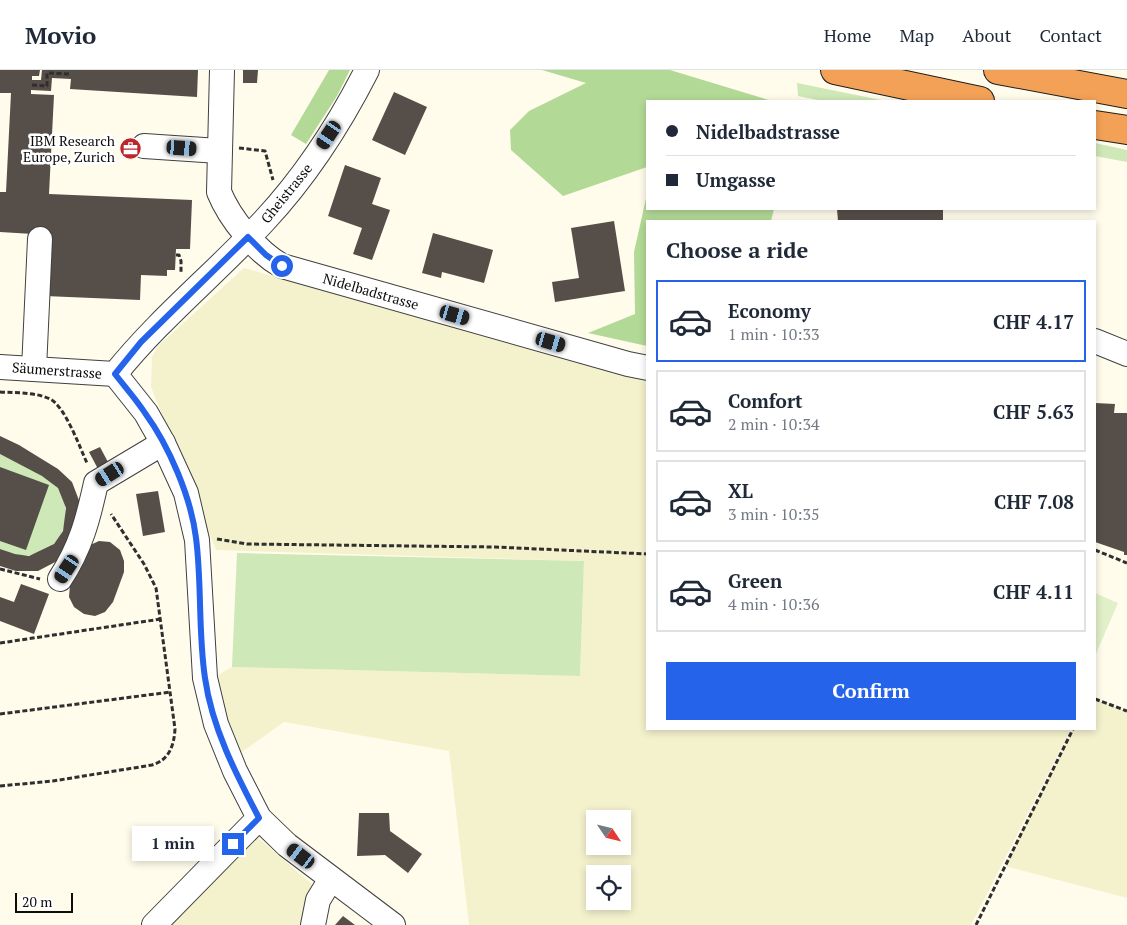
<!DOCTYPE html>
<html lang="en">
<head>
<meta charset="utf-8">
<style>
	:root { --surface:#fff; --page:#f6f6f7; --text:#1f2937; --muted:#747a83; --line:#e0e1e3; --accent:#2563eb }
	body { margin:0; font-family:"PT Serif",serif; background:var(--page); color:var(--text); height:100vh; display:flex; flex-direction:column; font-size:19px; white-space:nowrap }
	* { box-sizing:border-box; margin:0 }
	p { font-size:16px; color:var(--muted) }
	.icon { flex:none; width:28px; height:28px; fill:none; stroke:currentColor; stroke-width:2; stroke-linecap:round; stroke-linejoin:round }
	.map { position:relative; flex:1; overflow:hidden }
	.side { position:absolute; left:646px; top:150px; width:450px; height:510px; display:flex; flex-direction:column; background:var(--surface); border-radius:0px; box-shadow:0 2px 8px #0003 }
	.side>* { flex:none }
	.top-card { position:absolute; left:646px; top:30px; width:450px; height:110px; border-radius:0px; box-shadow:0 2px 8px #0003; display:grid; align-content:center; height:110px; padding:0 20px; background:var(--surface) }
	.needle { width:32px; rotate:125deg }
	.fabs { position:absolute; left:586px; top:740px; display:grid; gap:10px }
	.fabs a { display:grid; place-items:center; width:45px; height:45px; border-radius:0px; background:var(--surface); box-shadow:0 2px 8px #0003; font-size:25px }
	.scale { position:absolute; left:15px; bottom:12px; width:58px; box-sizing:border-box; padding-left:5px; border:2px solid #0d0d0d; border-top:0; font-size:14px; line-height:18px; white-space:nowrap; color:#0d0d0d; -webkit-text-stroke:4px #fff; paint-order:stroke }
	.end { position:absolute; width:22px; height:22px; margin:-11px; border:6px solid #2563eb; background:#fff; box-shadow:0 0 0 2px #fff }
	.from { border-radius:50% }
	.bubble { position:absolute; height:35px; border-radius:0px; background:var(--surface); box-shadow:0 2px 8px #0003; font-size:16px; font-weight:600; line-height:35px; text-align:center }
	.car { position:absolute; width:15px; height:30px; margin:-15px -8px; border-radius:6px; box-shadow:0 0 4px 1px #0007; background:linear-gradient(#222 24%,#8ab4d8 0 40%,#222 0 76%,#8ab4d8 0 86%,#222 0) }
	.top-card b { display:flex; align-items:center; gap:18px; height:48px; font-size:19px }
	.top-card b+b { border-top:1px solid var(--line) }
	.top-card i { width:12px; height:12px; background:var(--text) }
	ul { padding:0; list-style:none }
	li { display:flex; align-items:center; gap:15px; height:82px; margin:0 10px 8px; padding:0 10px; border:2px solid var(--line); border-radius:0px }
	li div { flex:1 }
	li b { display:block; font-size:19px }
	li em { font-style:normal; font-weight:600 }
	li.current { border-color:var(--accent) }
	li>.icon { width:45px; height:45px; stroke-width:1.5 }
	h2 { padding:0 20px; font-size:22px; line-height:60px }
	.action { display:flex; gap:10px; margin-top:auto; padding:10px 20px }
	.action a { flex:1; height:58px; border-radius:0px; background:var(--accent); color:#fff; font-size:20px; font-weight:600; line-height:58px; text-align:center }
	header { display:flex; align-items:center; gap:30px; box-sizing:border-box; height:70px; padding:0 25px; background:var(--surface); border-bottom:1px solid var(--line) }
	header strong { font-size:24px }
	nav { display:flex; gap:28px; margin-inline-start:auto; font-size:18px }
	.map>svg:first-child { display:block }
	.farmland { fill:#f4f2cd; fill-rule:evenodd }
	.green { fill:#cfe8b7 }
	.forest { fill:#b3d996 }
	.pitch { fill:#e1f0c8 }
	.building { fill:#554e49 }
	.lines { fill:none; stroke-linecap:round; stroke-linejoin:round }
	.minor-casing { stroke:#404040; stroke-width:26 }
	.highway-casing { stroke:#1e1e1e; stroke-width:30 }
	.path { stroke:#2f2f2f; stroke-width:3; stroke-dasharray:5 2.5; stroke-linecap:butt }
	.minor { stroke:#fff; stroke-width:24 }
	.highway { stroke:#f3a156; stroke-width:28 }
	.route { stroke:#2563eb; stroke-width:6 }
	.labels { text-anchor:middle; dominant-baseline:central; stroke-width:5; stroke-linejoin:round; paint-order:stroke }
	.poi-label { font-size:14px; fill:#0d0d0d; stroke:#fff; text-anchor:end }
	.street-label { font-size:14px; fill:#0d0d0d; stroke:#fff }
</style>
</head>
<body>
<header>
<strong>Movio</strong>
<nav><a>Home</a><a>Map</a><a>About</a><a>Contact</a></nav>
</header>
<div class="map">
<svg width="1127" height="855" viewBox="0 0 1127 855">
	<rect width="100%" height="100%" fill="#fffcec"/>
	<g class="farmland">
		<path d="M 244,198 L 647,311 L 648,659 L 1071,659 L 971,855 L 469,855 L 449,681 L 284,652 L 235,687 L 213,608 L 232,597 L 580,606 L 584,491 L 216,480 L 151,317 L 152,287 L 157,277 ZM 595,749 L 622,749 L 622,776 L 595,776 ZM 595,804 L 622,804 L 622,831 L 595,831 Z"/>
		<path d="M 1095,629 L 1127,641 L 1127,828 L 1005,796 L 1073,659 L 1095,659 Z"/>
		<path d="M 256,766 L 313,815 L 307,855 L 167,855 Z"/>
	</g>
	<g class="green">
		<path d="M 797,13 L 886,31 L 823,31 L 798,26 Z"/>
		<path d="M 1095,73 L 1127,80 L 1127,92 L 1095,86 Z"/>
		<path d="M 0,384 C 19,394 42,402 57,417 C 70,431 68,461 54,474 C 49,479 37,484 30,485 C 20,487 9,482 0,479 Z"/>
		<path d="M 237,483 L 584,491 L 580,606 L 232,597 Z"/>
	</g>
	<g class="forest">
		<path d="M 329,0 L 350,0 L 337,26 L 306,74 L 291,65 Z"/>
		<path d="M 542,0 L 670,0 L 772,31 L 648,31 L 647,97 L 563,126 L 511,80 L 510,60 L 529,41 L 586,13 Z"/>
		<path d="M 647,124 L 648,139 L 774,139 L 771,151 L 648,151 L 647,276 L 588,263 L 635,244 L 634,182 Z"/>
	</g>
	<path class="pitch" d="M 1095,523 L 1118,533 L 1095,586 Z"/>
	<g class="building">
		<path d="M 0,0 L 40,0 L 39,6 L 32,6 L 32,10 L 41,10 L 42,0 L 198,0 L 197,27 L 70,19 L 71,9 L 52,8 L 51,21 L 31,20 L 31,24 L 54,25 L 49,124 L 192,130 L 190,179 L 176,179 L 175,200 L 167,200 L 167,206 L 141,205 L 140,230 L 45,226 L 33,164 L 0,162 L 0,122 L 6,122 L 11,23 L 0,23 Z"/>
		<path d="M 243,0 L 258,0 L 257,13 L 243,13 Z"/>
		<path d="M 394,22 L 427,37 L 405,85 L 372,70 Z"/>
		<path d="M 345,95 L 381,108 L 372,134 L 390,140 L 372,190 L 353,184 L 362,158 L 328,146 Z"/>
		<path d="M 837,139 L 943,139 L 943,151 L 838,151 Z"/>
		<path d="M 614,151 L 625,221 L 555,232 L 552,212 L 579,208 L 571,158 Z"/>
		<path d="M 433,163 L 493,180 L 484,213 L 442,202 L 441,208 L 422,203 Z"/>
		<path d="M 1095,333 L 1115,334 L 1114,343 L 1127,343 L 1127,485 L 1124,485 L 1124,482 L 1095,472 Z"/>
		<path d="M 0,366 L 19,375 L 58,399 L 72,412 L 80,433 L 81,450 L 61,489 L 38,501 L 16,501 L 0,496 L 0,479 L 15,484 L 29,486 L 54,474 L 63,461 L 66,438 L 58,418 L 42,406 L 0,384 Z"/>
		<path d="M 100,377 L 109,394 L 98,399 L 89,382 Z"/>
		<path d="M 0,397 L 49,415 L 26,480 L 0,471 Z"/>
		<path d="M 158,421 L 165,462 L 143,466 L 136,424 Z"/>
		<path d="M 99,471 L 110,472 L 120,480 L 124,491 L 124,502 L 113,532 L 105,542 L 95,546 L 84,544 L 74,537 L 69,527 L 70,515 L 88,476 Z"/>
		<path d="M 21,514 L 49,524 L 34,564 L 0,551 L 0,527 L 14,532 Z"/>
		<path d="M 359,743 L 389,743 L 390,761 L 422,784 L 408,803 L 385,785 L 357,786 Z"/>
		<path d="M 343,846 L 355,855 L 335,855 Z"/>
	</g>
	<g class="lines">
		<defs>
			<g id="minor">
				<path d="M 222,0 L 219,122 C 230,149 257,182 282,196 L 628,294 L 648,298"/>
				<path d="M 144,76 L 219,81"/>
				<path d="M 1095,271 L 1127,284"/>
				<path d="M 0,297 L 115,304"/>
				<path d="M 34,299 L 40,169"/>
				<path d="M 115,304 L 146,343 L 163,373 L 186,423 L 197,470 L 205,608 L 216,654 L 235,701 L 259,748 L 287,775 L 393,855"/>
				<path d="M 115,304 C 160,248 215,204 264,151 C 305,107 340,53 367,0"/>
				<path d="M 60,509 C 81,477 88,449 96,413 L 163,373"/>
				<path d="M 154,855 L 259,748"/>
				<path d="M 313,855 L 318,830 L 331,809"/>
			</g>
			<g id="highway">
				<path d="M 835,0 L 980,31"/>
				<path d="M 998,0 L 1127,24"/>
				<path d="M 1095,55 L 1127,60"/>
			</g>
		</defs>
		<use href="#minor" class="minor-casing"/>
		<use href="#highway" class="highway-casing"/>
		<g class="path">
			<path d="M 32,15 L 47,16 L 47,3 L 71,4"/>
			<path d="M 239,78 L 265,81 L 273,110"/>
			<path d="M 176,185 L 179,185 L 181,191 L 181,204"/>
			<path d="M 0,322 C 17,323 35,322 50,329 C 65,336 80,378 87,393"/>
			<path d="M 217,469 L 247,474 L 495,477 L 648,484"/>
			<path d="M 1095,480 L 1127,493"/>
			<path d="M 0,499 L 40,509"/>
			<path d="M 0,573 L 161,549"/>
			<path d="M 1095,629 L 1127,641"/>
			<path d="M 0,644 L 171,622"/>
			<path d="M 0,716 L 53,711 L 152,695 C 169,690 174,676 175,659 L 156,518 L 144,494 L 111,444"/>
			<path d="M 976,855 L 1073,659"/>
		</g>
		<use href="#minor" class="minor"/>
		<use href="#highway" class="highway"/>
	</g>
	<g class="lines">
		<path class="route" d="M 233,774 L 259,748 C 236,704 212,658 205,608 C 198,562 202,514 196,468 C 191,427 169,376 145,343 C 136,329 125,317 115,304 L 141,272 L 248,167 L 266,185 L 282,196"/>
	</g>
	<defs>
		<symbol id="office-disc" viewBox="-11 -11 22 22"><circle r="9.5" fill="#bb262a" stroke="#fff"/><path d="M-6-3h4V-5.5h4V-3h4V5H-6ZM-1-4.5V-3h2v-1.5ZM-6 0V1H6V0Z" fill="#fff"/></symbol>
	</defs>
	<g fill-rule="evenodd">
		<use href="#office-disc" x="118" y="66" width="25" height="25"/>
	</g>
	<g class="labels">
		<g class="poi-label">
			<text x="115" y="70">IBM Research<tspan x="115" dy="16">Europe, Zurich</tspan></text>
		</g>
		<g class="street-label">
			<text transform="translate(286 123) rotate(-51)">Gheistrasse</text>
			<text transform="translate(371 221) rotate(16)">Nidelbadstrasse</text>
			<text transform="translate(57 300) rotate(4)">Säumerstrasse</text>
		</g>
	</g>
</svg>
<div class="fabs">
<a><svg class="needle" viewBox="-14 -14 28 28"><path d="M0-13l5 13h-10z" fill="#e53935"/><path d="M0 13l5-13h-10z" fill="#747a83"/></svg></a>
<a><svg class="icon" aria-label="locate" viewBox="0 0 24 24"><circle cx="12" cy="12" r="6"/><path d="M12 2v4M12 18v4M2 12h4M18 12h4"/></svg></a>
</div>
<div class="scale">20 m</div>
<i class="end from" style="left:282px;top:196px"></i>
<i class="end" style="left:233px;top:774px"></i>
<div class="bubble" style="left:132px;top:756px;width:82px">1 min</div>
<i class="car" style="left:329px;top:65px;rotate:214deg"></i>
<i class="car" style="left:182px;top:78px;rotate:94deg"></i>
<i class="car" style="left:455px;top:245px;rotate:106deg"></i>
<i class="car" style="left:551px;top:272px;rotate:106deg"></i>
<i class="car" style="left:110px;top:404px;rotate:238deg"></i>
<i class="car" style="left:67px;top:499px;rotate:214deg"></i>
<i class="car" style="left:301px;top:786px;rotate:307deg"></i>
<div class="top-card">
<b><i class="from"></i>Nidelbadstrasse</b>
<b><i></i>Umgasse</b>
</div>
<section class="side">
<h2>Choose a ride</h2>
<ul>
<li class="current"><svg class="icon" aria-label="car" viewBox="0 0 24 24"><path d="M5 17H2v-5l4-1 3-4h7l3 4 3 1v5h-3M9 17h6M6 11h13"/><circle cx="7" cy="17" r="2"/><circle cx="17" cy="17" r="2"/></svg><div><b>Economy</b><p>1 min · 10:33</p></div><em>CHF 4.17</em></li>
<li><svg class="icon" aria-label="car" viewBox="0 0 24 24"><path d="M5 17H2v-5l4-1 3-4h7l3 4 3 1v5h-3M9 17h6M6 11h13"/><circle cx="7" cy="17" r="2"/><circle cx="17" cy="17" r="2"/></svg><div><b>Comfort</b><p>2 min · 10:34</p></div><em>CHF 5.63</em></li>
<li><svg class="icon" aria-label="car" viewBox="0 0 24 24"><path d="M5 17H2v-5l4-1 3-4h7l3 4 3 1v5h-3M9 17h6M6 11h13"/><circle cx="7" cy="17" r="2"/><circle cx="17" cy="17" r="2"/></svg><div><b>XL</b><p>3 min · 10:35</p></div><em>CHF 7.08</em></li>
<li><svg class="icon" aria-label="car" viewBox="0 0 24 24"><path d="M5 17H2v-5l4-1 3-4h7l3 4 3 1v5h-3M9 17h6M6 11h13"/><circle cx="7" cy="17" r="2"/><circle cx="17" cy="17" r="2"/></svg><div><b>Green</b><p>4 min · 10:36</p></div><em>CHF 4.11</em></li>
</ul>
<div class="action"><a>Confirm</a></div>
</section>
</div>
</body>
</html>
